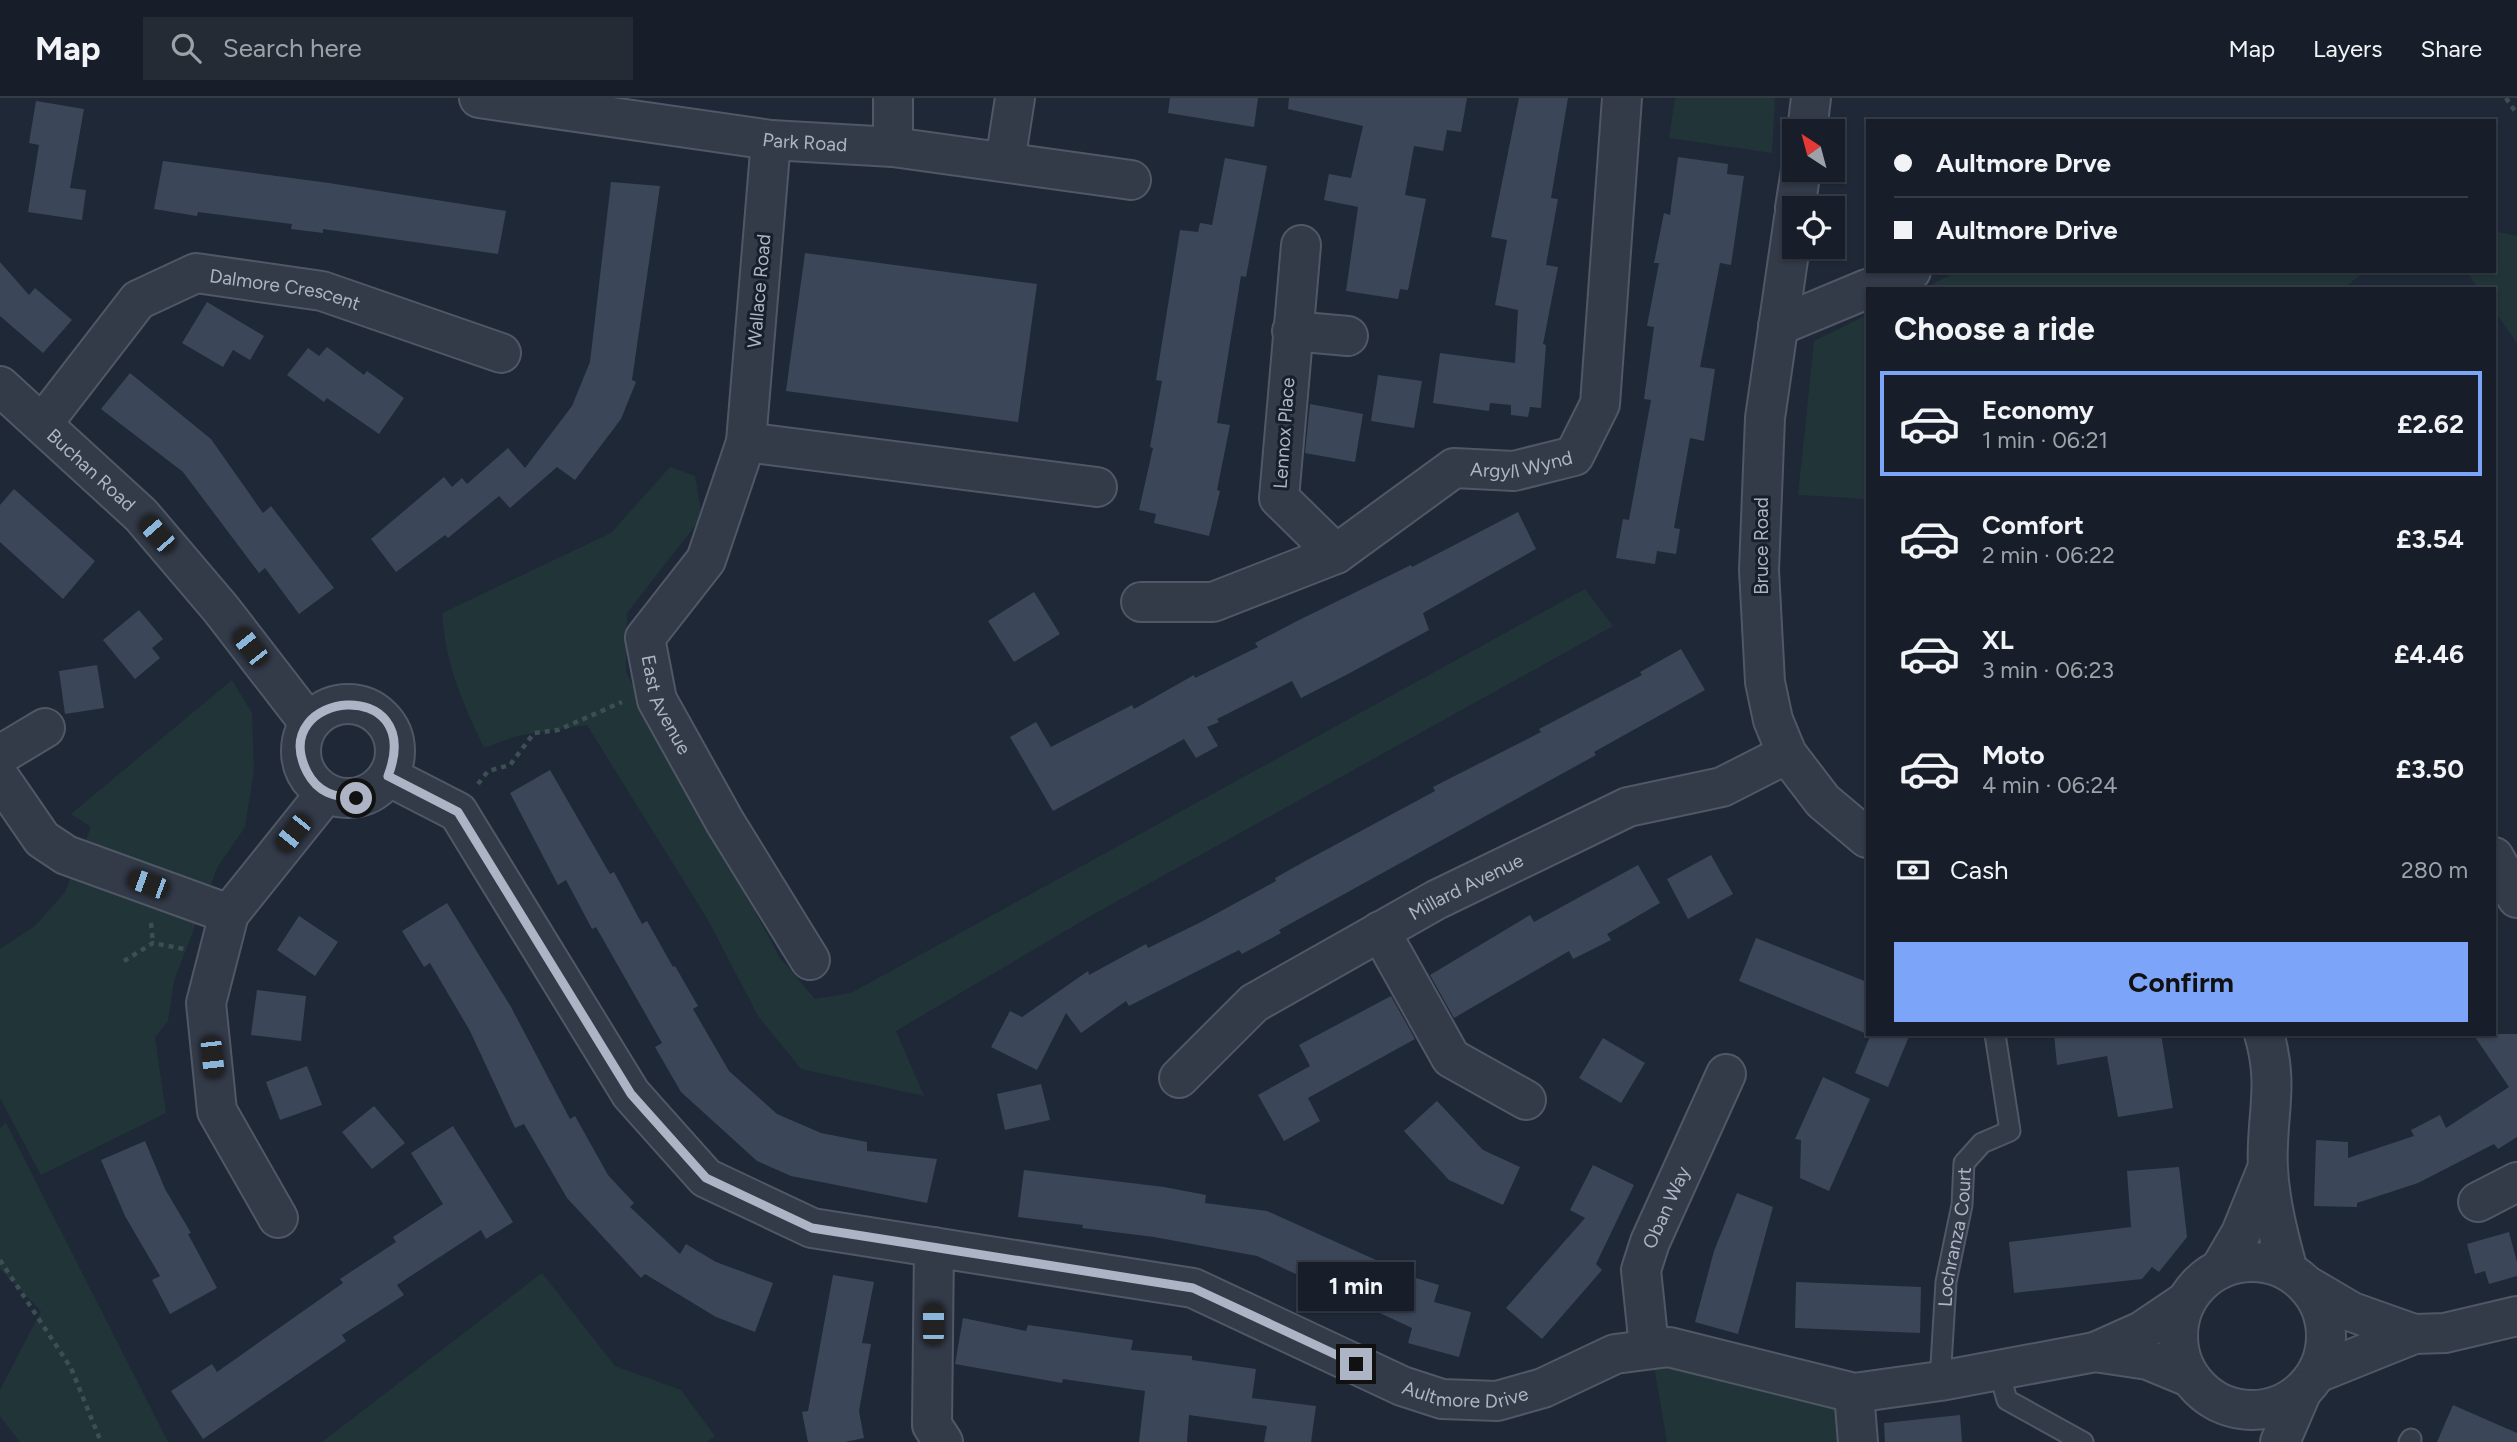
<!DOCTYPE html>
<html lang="en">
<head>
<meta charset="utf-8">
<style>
	:root { --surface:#171e29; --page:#242b35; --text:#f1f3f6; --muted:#9ea2a8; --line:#363c46; --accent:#7ca5fa }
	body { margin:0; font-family:Figtree,sans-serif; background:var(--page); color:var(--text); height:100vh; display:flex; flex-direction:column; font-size:26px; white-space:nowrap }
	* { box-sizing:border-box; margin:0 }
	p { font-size:23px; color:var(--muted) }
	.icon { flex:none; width:38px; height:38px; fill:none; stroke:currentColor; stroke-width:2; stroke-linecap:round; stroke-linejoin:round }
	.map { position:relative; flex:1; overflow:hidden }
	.side { position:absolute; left:1866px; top:189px; width:630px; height:749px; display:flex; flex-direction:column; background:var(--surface); border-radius:0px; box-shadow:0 2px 5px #0004,0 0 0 2px var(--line) }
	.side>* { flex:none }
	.top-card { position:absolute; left:1866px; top:21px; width:630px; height:154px; border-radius:0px; box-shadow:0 2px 5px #0004,0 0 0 2px var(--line); display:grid; align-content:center; height:154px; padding:0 28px; background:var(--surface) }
	.needle { width:46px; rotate:324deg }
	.controls { position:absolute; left:1782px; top:21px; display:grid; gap:14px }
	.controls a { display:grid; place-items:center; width:63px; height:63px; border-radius:0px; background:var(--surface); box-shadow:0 2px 5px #0004,0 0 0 2px var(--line); font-size:35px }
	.end { position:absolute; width:32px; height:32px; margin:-16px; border:9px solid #adb4c5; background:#111; box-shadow:0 0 0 4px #111 }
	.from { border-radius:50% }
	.bubble { position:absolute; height:49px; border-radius:0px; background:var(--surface); box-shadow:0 2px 5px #0004,0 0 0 2px var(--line); font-size:23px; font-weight:700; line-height:49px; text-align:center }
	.car { position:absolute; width:21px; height:42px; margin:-21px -10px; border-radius:9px; box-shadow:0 0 5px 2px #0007; background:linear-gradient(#222 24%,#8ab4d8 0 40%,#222 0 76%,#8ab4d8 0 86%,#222 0) }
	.top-card b { display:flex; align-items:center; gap:24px; height:66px; font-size:26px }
	.top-card b+b { border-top:2px solid var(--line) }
	.top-card i { width:18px; height:18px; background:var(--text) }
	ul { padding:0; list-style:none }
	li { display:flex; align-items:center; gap:21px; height:105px; margin:0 14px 10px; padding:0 14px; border:4px solid transparent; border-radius:0px }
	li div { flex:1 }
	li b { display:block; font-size:26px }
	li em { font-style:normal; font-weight:700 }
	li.selected { border-color:var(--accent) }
	li>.icon { width:63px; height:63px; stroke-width:1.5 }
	h2 { padding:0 28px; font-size:32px; line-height:84px }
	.pay { display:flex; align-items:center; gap:18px; height:77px; padding:0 28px; font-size:26px }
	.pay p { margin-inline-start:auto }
	.cta { display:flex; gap:14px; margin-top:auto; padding:14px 28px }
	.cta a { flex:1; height:80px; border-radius:0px; background:var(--accent); color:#111; font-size:28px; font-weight:700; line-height:80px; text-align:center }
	header { display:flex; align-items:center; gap:42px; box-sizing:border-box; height:98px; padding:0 35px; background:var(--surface); border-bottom:2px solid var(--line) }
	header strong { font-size:33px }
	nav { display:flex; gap:38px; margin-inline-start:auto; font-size:24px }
	.search { width:490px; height:63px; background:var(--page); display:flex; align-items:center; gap:18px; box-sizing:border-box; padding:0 24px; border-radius:0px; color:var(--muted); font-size:26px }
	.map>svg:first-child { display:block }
	.green { fill:#213438 }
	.building { fill:#3b4658 }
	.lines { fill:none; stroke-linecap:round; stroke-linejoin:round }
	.lane-casing { stroke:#505766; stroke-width:23 }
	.street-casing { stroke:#505766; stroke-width:42 }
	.path { stroke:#3c5053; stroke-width:4.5; stroke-dasharray:5 5; stroke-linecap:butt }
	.lane { stroke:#333a48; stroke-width:19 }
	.street { stroke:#333a48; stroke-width:38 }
	.route { stroke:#adb4c5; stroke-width:9 }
	.labels { text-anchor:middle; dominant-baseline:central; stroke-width:6; stroke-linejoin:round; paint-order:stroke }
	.street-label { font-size:19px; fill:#adb4c5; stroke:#181f2c }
</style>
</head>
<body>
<header>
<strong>Map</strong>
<div class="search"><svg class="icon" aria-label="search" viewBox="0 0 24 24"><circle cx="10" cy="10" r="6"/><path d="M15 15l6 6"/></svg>Search here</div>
<nav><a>Map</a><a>Layers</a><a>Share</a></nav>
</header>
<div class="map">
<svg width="2517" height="1344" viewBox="0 0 2517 1344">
	<rect width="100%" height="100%" fill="#1f2837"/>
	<g class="green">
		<path d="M 1675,0 L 1775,0 L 1772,55 L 1669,40 Z"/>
		<path d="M 2494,133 L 2517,138 L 2517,245 L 2494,212 L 2494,191 L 2479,191 L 2466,173 L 2494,173 Z"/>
		<path d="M 1959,173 L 2366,173 L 2342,191 L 1922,191 Z"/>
		<path d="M 1867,217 L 1867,401 L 1798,397 L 1814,243 Z"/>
		<path d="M 670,369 L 695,378 L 702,419 L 627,515 L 626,574 L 780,860 L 815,901 L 851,895 L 1585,491 L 1613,528 L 1094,816 L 896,933 L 924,998 L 801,971 L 758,918 L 708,822 L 587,627 L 517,638 L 484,650 C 463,606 445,565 442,515 L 611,435 Z"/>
		<path d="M 232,582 L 252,615 L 254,672 L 245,729 L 218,768 L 174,883 L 168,923 L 155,939 L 166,1015 L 41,1077 L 0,1000 L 0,851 L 35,828 L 65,794 L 91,729 L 71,716 Z"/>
		<path d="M 6,1025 L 168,1344 L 20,1344 L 0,1318 L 0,1292 L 41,1213 L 0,1171 L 0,1030 Z"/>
		<path d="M 542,1175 L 615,1268 L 681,1292 L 715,1338 L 707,1344 L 322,1344 Z"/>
		<path d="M 1652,1257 L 1847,1299 L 1851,1344 L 1667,1344 Z"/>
	</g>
	<g class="building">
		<path d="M 1170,0 L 1258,0 L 1254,29 L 1168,15 Z"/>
		<path d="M 1289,0 L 1467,0 L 1461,34 L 1447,32 L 1443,53 L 1414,48 L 1405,97 L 1426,101 L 1408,192 L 1400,191 L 1398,201 L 1346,193 L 1358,109 L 1324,102 L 1329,76 L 1351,80 L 1363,28 L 1288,11 Z"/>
		<path d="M 1519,0 L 1568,0 L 1551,100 L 1558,101 L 1546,167 L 1558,169 L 1543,246 L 1546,247 L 1541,310 L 1530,309 L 1528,319 L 1511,317 L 1511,307 L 1490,305 L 1489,313 L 1433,305 L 1440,255 L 1515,265 L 1518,212 L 1495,207 L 1507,142 L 1491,139 Z"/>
		<path d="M 36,3 L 84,11 L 70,90 L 86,92 L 82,122 L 28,114 L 39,47 L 29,45 Z"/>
		<path d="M 1678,59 L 1728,66 L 1727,76 L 1744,78 L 1731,167 L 1720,165 L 1700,269 L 1715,271 L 1704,343 L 1690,340 L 1674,430 L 1680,431 L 1676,456 L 1657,453 L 1655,466 L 1616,460 L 1623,421 L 1629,422 L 1651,302 L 1644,301 L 1654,229 L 1647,228 L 1659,165 L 1654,165 L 1664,115 L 1670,117 Z"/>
		<path d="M 1225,60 L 1267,68 L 1246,179 L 1241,178 L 1217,325 L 1230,327 L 1217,392 L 1220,393 L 1209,438 L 1154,425 L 1156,416 L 1139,412 L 1153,350 L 1150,349 L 1162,283 L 1156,282 L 1180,132 L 1198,134 L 1200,125 L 1212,127 Z"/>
		<path d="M 163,63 L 329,85 L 506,113 L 498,156 L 323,131 L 323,135 L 291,131 L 292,126 L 198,114 L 197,118 L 154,111 Z"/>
		<path d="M 611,84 L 660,88 L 632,282 L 636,284 L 621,321 L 575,382 L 557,369 L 510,410 L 499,398 L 448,440 L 445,437 L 396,474 L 371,441 L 444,379 L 452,389 L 462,380 L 467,386 L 508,350 L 525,370 L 572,308 L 590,264 Z"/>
		<path d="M 805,155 L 1037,186 L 1018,324 L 786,293 Z"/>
		<path d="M 0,164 L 29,197 L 35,190 L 72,222 L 43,255 L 0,218 Z"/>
		<path d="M 207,204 L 264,238 L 250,262 L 233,252 L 223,269 L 182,245 Z"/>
		<path d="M 327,249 L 364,277 L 367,273 L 404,300 L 379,336 L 327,300 L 324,304 L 287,277 L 308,250 L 319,258 Z"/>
		<path d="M 130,275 L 211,341 L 263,415 L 271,408 L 334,490 L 299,516 L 265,470 L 259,475 L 183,374 L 101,311 Z"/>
		<path d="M 1378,277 L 1422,283 L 1414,330 L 1371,323 Z"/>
		<path d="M 1310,306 L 1363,316 L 1355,364 L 1305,355 Z"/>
		<path d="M 14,391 L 95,463 L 63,501 L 0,444 L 0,407 Z"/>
		<path d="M 1518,414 L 1536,451 L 1423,515 L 1429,532 L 1348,576 L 1301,600 L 1292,583 L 1217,621 L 1219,624 L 1207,629 L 1218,648 L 1196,660 L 1184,641 L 1053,713 L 1010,639 L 1036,624 L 1051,649 L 1132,607 L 1134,611 L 1194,577 L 1195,580 L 1258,549 L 1255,545 L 1297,523 L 1411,467 L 1412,469 Z"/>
		<path d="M 1034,494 L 1060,536 L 1014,564 L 988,523 Z"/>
		<path d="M 139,512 L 163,541 L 152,550 L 160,560 L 135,581 L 103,542 Z"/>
		<path d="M 1681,551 L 1705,592 L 1594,654 L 1596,657 L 1279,832 L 1281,835 L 1242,856 L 1239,852 L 1129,908 L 1126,903 L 1081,935 L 1066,915 L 1037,972 L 991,949 L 1010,913 L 1022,919 L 1088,873 L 1089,877 L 1146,846 L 1148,850 L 1201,824 L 1276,783 L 1275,780 L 1309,761 L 1435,693 L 1433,689 L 1541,634 L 1539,631 L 1642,577 L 1640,574 Z"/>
		<path d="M 97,567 L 104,610 L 65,616 L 59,573 Z"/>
		<path d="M 550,672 L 610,776 L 614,774 L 642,826 L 647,823 L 673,869 L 675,868 L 698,908 L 693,911 L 729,973 L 777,1016 L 821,1035 L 867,1044 L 867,1053 L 937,1061 L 927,1105 L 791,1078 L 757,1063 L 681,994 L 655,949 L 662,945 L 596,829 L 592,831 L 566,782 L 558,787 L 510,695 Z"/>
		<path d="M 1711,757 L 1733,796 L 1688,821 L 1667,781 Z"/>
		<path d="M 1638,767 L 1660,805 L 1607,836 L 1611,842 L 1573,861 L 1569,853 L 1454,920 L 1430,877 L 1530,817 L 1534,824 Z"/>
		<path d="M 447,805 L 511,909 L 570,1021 L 575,1018 L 608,1077 L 634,1105 L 630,1109 L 680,1156 L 686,1146 L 716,1164 L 773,1185 L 755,1234 L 716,1219 L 645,1176 L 641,1180 L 567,1100 L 524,1026 L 515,1030 L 470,933 L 430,865 L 424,869 L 402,833 Z"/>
		<path d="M 299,818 L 338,844 L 315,878 L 277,852 Z"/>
		<path d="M 1756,840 L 1867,884 L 1867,936 L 1739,883 Z"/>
		<path d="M 257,892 L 306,898 L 301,943 L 251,937 Z"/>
		<path d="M 1391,898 L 1415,941 L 1308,1000 L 1320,1023 L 1284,1043 L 1258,997 L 1310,968 L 1299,947 Z"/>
		<path d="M 1871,936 L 1910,936 L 1888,989 L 1855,975 Z"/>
		<path d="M 2054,936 L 2161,936 L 2173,1010 L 2118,1019 L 2107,958 L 2057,967 Z"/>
		<path d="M 2473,936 L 2517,936 L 2517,1039 L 2498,1051 L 2494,1046 L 2418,1085 L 2357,1105 L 2357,1109 L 2314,1108 L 2316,1042 L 2348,1044 L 2348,1060 L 2414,1038 L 2411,1032 L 2440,1017 L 2446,1030 L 2509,989 Z"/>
		<path d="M 1603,940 L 1645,965 L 1621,1005 L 1579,980 Z"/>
		<path d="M 307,968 L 322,1007 L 280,1022 L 266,984 Z"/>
		<path d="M 1823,979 L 1870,1001 L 1829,1093 L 1800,1080 L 1801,1042 L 1795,1041 Z"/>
		<path d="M 1041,986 L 1050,1022 L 1005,1032 L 997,996 Z"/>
		<path d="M 1437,1003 L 1483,1052 L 1520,1069 L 1503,1107 L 1449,1082 L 1404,1033 Z"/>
		<path d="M 374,1008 L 405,1045 L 372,1071 L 342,1034 Z"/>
		<path d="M 453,1028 L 513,1124 L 486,1141 L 481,1132 L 397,1187 L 404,1197 L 342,1237 L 346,1243 L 203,1341 L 171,1293 L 212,1266 L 217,1274 L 343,1185 L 340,1181 L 396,1144 L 393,1139 L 443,1106 L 411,1055 Z"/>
		<path d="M 145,1043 L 165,1091 L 191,1135 L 188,1136 L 217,1190 L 170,1216 L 152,1182 L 160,1178 L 125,1118 L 101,1062 Z"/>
		<path d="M 1593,1067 L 1634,1087 L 1596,1166 L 1602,1172 L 1542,1241 L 1506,1210 L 1585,1120 L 1570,1112 Z"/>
		<path d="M 2179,1069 L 2187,1139 L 2159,1174 L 2152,1169 L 2142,1181 L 2014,1195 L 2009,1144 L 2131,1129 L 2127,1073 Z"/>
		<path d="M 1024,1072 L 1164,1089 L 1206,1097 L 1205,1105 L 1267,1113 L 1416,1180 L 1439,1187 L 1434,1204 L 1471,1214 L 1459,1259 L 1408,1245 L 1412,1230 L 1257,1158 L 1154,1139 L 1082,1130 L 1083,1127 L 1018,1119 Z"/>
		<path d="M 1737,1095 L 1773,1109 L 1738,1236 L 1695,1224 L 1714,1153 Z"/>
		<path d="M 2509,1134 L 2517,1164 L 2517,1178 L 2489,1186 L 2485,1173 L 2475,1176 L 2467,1146 Z"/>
		<path d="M 833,1177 L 874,1184 L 862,1245 L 871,1246 L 859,1313 L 864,1340 L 845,1344 L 808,1344 L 802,1314 L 808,1313 Z"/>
		<path d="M 1796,1184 L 1921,1189 L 1920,1235 L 1795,1230 Z"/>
		<path d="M 963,1220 L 1026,1233 L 1028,1227 L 1133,1242 L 1131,1252 L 1192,1258 L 1192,1262 L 1256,1271 L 1252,1300 L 1316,1308 L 1311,1344 L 1264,1344 L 1267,1328 L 1189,1317 L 1187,1344 L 1139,1344 L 1145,1293 L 1063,1281 L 1062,1285 L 955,1266 Z"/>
		<path d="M 2453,1307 L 2517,1335 L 2517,1344 L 2437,1344 Z"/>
		<path d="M 1960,1317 L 1962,1344 L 1885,1344 L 1884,1325 Z"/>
	</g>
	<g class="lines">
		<defs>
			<g id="lane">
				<path d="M 1998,1270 L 2007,1302 L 2083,1344"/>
				<path id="s1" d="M 1940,1283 L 1946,1184 L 1962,1107 L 1964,1065 L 1982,1045 L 2010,1033 L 1995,936"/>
				<path d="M 2409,1344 L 2411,1341"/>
			</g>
			<g id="street">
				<path id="s2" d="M 479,0 L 771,42 L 893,49 L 1131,82"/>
				<path d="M 1807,33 L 1811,0"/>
				<path id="s3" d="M 771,42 L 746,344 L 706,462 L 645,540 L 657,602 L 725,724 L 810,862"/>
				<path d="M 893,49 L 893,0"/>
				<path d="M 1005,64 L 1015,0"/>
				<path d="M 1795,110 L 1801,72"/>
				<path d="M 1794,120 L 1765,320 L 1759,472 L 1765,584 L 1773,622 L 1787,656 L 1823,703 L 1867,740"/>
				<path d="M 1301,147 L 1279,400 L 1336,456"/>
				<path d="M 1868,191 L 1911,173"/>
				<path d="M 1778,228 L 1867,191"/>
				<path d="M 1292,233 L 1348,238"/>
				<path id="s4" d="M 0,288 L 141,417 L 221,511 L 309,625"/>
				<path id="s5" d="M 43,325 L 138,202 L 196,175 L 322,193 L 501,255"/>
				<path d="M 746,344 L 1097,389"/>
				<path id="s6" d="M 1141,504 L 1213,504 L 1336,456 L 1454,370 L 1514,373 L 1574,358 L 1600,306 L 1622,0"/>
				<circle cx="348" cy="653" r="47"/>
				<path d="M 0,657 L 45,630"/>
				<path id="s7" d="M 388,678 L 458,714 L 631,996 L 706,1080 L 812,1130 L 1193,1190 L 1402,1288 L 1442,1301 L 1497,1303 L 1543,1290 L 1615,1256 L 1669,1249 L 1854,1295 L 1940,1283 L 2095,1254 L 2142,1233 L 2185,1204"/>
				<path d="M 0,680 L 42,741 L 66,757 L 229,816"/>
				<path d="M 2494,759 L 2517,800"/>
				<path d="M 1380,833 L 1451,960 L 1526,1002"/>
				<path d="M 2264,936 C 2280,989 2265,1022 2268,1071 C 2270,1106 2279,1140 2288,1173"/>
				<path id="s8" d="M 1179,980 L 1254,905 L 1436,802 L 1628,709 L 1722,689 L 1787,656"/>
				<path d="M 2478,1104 L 2517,1084"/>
				<path d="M 278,1120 L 217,1013 L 206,905 L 229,816 L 326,695"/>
				<path d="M 934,1149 L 932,1327 L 943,1344"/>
				<circle cx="2252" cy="1238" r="74"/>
				<path d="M 2220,1171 L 2241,1135 L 2267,1071"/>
				<path d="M 2306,1187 L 2352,1214 L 2414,1236"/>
				<path id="s9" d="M 1649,1249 L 1641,1172 L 1650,1144 L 1726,976"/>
				<path d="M 2095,1254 L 2148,1262 L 2189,1279"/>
				<path d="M 2317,1275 L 2414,1236 L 2445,1235 L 2517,1218"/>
				<path d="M 1854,1295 L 1858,1344"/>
				<path d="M 2280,1344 L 2302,1293"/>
			</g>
		</defs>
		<use href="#lane" class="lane-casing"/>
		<use href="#street" class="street-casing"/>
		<g class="path">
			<path d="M 2506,0 L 2517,16"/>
			<path d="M 478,686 L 488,673 L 510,667 L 534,635 L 558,632 L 622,604"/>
			<path d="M 151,825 L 153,845"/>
			<path d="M 124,863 L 153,845 L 184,851"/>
			<path d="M 0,1162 L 71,1270 L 101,1344"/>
		</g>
		<use href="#lane" class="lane"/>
		<use href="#street" class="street"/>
	</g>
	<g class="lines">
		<path class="route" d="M 356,700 C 334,699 318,695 307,674 C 266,592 427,576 388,678 L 458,714 L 631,996 L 706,1080 L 812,1130 L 1193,1190 L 1356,1266"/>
	</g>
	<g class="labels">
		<g class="street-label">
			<text stroke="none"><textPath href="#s2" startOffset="329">Park Road</textPath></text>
			<text stroke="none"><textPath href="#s5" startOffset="310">Dalmore Crescent</textPath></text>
			<text transform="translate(759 193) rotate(-85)">Wallace Road</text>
			<text transform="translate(1284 335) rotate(-86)">Lennox Place</text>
			<text stroke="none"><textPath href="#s6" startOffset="418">Argyll Wynd</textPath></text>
			<text stroke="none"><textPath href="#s4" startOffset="124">Buchan Road</textPath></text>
			<text transform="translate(1761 448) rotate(-90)">Bruce Road</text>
			<text stroke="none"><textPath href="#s3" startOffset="597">East Avenue</textPath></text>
			<text stroke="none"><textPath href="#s8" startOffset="348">Millard Avenue</textPath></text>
			<text stroke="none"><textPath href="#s9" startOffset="145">Oban Way</textPath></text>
			<text stroke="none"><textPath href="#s1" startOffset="145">Lochranza Court</textPath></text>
			<text stroke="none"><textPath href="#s7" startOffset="1321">Aultmore Drive</textPath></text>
		</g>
	</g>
</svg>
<div class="controls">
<a><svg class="needle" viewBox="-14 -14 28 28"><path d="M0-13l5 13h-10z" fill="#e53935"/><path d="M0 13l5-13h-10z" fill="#9ea2a8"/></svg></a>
<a><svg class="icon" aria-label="locate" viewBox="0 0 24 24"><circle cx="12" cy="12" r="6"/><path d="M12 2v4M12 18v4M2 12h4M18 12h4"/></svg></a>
</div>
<i class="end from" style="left:356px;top:700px"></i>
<i class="end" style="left:1356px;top:1266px"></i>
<div class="bubble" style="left:1298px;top:1164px;width:116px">1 min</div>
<i class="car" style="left:157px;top:436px;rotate:319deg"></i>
<i class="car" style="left:250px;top:549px;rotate:322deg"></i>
<i class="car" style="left:293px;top:735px;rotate:219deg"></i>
<i class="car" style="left:148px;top:786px;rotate:290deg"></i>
<i class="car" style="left:212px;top:959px;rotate:174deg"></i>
<i class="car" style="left:933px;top:1226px;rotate:0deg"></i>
<div class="top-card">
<b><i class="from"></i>Aultmore Drve</b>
<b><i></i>Aultmore Drive</b>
</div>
<section class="side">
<h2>Choose a ride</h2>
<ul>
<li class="selected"><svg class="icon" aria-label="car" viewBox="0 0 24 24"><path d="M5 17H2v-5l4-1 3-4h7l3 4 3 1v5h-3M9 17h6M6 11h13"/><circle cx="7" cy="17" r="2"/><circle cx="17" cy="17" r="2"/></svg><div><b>Economy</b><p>1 min · 06:21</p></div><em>£2.62</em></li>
<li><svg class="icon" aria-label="car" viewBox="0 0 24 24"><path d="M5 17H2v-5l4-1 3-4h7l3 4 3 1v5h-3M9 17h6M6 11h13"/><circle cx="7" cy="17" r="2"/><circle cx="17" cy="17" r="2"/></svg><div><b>Comfort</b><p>2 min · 06:22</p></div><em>£3.54</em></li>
<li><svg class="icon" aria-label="car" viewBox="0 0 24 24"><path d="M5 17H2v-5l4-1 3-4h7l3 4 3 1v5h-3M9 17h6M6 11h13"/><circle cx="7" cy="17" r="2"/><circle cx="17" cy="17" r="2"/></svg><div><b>XL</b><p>3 min · 06:23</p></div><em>£4.46</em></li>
<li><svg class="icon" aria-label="car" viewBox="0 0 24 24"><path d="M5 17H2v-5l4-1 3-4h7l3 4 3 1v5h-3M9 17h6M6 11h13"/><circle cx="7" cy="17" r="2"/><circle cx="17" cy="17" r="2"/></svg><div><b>Moto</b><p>4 min · 06:24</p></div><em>£3.50</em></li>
</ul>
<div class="pay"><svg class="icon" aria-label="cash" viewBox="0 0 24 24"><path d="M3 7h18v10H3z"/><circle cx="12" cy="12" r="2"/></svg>Cash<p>280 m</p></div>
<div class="cta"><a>Confirm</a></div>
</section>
</div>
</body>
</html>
